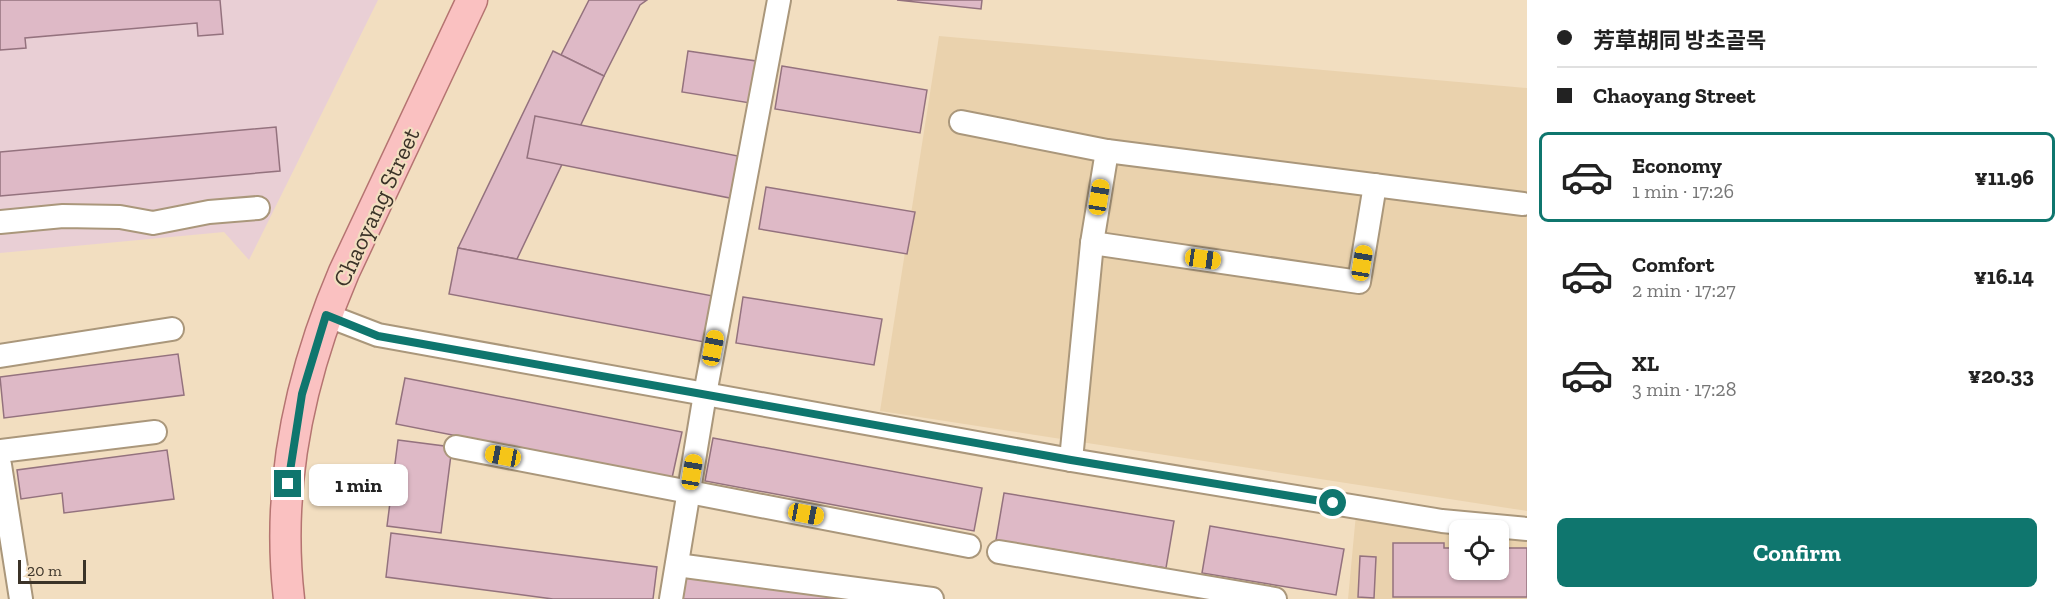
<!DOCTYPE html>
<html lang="en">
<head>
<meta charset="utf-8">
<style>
	:root { --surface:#fff; --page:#f6f6f6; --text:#222; --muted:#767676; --line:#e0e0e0; --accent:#0f766e }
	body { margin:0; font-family:"Zilla Slab","Noto Sans SC","Noto Sans KR",serif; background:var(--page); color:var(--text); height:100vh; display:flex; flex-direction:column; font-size:22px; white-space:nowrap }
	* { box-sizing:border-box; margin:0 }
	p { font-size:20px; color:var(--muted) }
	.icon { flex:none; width:33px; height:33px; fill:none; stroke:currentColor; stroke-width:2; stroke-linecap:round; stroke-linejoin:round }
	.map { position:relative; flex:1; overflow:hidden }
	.panel { display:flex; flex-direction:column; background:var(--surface); width:540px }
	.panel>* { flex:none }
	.top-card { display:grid; align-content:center; height:132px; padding:0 30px; background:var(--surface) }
	.tools { position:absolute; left:1449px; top:520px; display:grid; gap:12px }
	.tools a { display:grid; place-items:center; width:60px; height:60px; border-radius:9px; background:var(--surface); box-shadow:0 2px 4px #0004; font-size:30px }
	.scale { position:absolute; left:18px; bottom:15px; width:68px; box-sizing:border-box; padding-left:6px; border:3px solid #3b3328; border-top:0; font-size:16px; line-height:21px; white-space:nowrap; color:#3b3328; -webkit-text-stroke:4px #f2dec0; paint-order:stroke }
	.end { position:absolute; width:27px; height:27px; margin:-14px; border:8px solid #0f766e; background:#fff; box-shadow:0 0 0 3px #fff }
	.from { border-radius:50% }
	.bubble { position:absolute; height:42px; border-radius:9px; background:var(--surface); box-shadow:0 2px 4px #0004; font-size:20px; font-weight:700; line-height:42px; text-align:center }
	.car { position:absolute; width:18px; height:36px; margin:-18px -9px; border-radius:8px; box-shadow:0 0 4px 2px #0007; background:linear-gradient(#f5c518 24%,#345 0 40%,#f5c518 0 76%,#345 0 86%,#f5c518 0) }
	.top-card b { display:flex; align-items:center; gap:21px; height:57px; font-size:22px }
	.top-card b+b { border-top:2px solid var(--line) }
	.top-card i { width:15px; height:15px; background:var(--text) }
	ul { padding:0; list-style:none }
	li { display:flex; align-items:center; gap:18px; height:90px; margin:0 12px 9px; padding:0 18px; border:3px solid transparent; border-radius:9px }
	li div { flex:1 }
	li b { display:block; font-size:22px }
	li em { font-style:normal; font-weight:700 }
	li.on { border-color:var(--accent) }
	li>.icon { width:54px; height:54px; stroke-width:1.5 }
	.action { display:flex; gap:12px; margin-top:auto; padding:12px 30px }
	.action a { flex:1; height:69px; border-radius:9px; background:var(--accent); color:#fff; font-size:24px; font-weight:700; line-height:69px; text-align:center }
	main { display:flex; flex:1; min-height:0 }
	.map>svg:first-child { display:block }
	.commercial { fill:#e9cfd5 }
	.built { fill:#ead2ad }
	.building { fill:#deb9c6; stroke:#94727e; stroke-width:1.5 }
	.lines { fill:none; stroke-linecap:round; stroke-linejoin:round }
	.minor-casing { stroke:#aa977b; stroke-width:26 }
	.major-casing { stroke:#b57471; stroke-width:33 }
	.minor { stroke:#fff; stroke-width:22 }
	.major { stroke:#fac1c1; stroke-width:30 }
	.route { stroke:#0f766e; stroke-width:8 }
	.labels { text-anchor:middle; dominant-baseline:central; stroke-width:4.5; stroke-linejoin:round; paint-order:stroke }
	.street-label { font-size:24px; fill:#3b3328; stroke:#f2dec0 }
</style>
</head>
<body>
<main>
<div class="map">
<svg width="1527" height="599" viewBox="0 0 1527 599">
	<rect width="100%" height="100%" fill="#f2dec0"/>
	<path class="commercial" d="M 0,0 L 378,0 L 249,260 L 224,232 L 0,253 Z"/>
	<g class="built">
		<path d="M 939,36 L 1527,88 L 1527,511 L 880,411 Z"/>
		<path d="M 1356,514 L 1460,531 L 1460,570 L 1498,570 L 1499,533 L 1527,536 L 1527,599 L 1348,599 Z"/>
	</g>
	<g class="building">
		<path d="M 0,0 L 220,0 L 223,34 L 198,36 L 197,23 L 25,38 L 26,48 L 0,50 Z"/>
		<path d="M 589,0 L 647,0 L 640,5 L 604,76 L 561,55 Z"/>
		<path d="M 897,0 L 982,0 L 981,9 Z"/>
		<path d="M 553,51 L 604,76 L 517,259 L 458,248 Z"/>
		<path d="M 688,51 L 756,61 L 750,103 L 682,92 Z"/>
		<path d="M 782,66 L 927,90 L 920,133 L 775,109 Z"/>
		<path d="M 535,116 L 738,156 L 730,198 L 527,158 Z"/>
		<path d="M 276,127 L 280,171 L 0,196 L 0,152 Z"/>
		<path d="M 766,187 L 915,212 L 907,254 L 759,229 Z"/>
		<path d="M 458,248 L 713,296 L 704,342 L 449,294 Z"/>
		<path d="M 743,297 L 882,319 L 874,365 L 736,343 Z"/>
		<path d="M 178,354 L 184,395 L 4,418 L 0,377 Z"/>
		<path d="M 405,378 L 682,432 L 672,478 L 396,424 Z"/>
		<path d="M 713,438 L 982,488 L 974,531 L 705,481 Z"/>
		<path d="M 398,440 L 452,447 L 441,533 L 387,526 Z"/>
		<path d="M 167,450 L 174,499 L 64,513 L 62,493 L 21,499 L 17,470 Z"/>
		<path d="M 1004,493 L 1174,521 L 1166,568 L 996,540 Z"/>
		<path d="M 1210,526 L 1344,549 L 1336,595 L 1202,573 Z"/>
		<path d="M 391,533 L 657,567 L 653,599 L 553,599 L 386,577 Z"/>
		<path d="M 1393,543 L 1444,543 L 1444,548 L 1460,548 L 1460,570 L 1498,570 L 1498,559 L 1507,559 L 1507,548 L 1527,548 L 1527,597 L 1393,597 Z"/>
		<path d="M 1360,556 L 1376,557 L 1374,598 L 1358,597 Z"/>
		<path d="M 686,575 L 866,599 L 682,599 Z"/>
	</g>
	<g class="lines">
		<defs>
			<g id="minor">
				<path d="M 961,122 L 1107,151 L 1523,204"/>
				<path d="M 0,222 L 63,216 L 120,217 L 153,223 L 209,212 L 258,208"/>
				<path d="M 1092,243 L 1359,282 L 1375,185"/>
				<path d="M 326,315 L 378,335 L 1071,460 L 1442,521 L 1527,529"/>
				<path d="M 0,356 L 172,329"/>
				<path d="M 456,447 L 969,546"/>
				<path d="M 0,451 L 155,432"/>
				<path d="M 1071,460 L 1092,243 L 1107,151"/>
				<path d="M 0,465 L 21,599"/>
				<path d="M 999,552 L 1275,599"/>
				<path d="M 677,565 L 932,599"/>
				<path d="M 671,599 L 705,394 L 779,0"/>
			</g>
			<path id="major" d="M 289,599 C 276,487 300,375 344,272 L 472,0"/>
		</defs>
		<use href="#minor" class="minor-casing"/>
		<use href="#major" class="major-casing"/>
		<use href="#minor" class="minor"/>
		<use href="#major" class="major"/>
	</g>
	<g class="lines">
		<path class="route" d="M 288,484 L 302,394 L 326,315 L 378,336 L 1071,460 L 1333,503"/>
	</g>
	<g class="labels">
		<g class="street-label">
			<text transform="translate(376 207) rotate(-65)">Chaoyang Street</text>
		</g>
	</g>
</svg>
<div class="tools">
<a><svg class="icon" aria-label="locate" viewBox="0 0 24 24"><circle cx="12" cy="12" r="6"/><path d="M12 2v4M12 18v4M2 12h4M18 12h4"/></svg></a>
</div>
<div class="scale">20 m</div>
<i class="end from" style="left:1333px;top:503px"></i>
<i class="end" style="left:288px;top:484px"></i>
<div class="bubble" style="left:309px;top:464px;width:99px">1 min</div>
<i class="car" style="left:1099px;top:197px;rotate:9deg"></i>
<i class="car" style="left:1203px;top:259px;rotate:98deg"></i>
<i class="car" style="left:1362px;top:263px;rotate:9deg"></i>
<i class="car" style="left:713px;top:348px;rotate:11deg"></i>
<i class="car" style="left:503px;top:456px;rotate:281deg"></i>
<i class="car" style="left:692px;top:472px;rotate:9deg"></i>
<i class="car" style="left:806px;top:514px;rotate:101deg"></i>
</div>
<section class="panel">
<div class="top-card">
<b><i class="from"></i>芳草胡同 방초골목</b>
<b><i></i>Chaoyang Street</b>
</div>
<ul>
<li class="on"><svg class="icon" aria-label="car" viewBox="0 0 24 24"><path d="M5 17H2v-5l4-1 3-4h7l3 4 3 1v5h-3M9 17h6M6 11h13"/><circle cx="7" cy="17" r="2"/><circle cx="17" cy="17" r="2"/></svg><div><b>Economy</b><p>1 min · 17:26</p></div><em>¥11.96</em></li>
<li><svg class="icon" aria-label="car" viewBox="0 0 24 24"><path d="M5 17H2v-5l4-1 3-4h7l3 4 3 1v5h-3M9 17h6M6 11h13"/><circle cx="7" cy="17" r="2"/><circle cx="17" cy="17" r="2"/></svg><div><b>Comfort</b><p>2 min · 17:27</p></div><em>¥16.14</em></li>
<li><svg class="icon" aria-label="car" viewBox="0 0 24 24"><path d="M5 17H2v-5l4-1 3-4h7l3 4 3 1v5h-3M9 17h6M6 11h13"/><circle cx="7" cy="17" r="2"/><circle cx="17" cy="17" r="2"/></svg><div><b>XL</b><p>3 min · 17:28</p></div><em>¥20.33</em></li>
</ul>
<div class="action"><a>Confirm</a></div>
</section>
</main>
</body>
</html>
